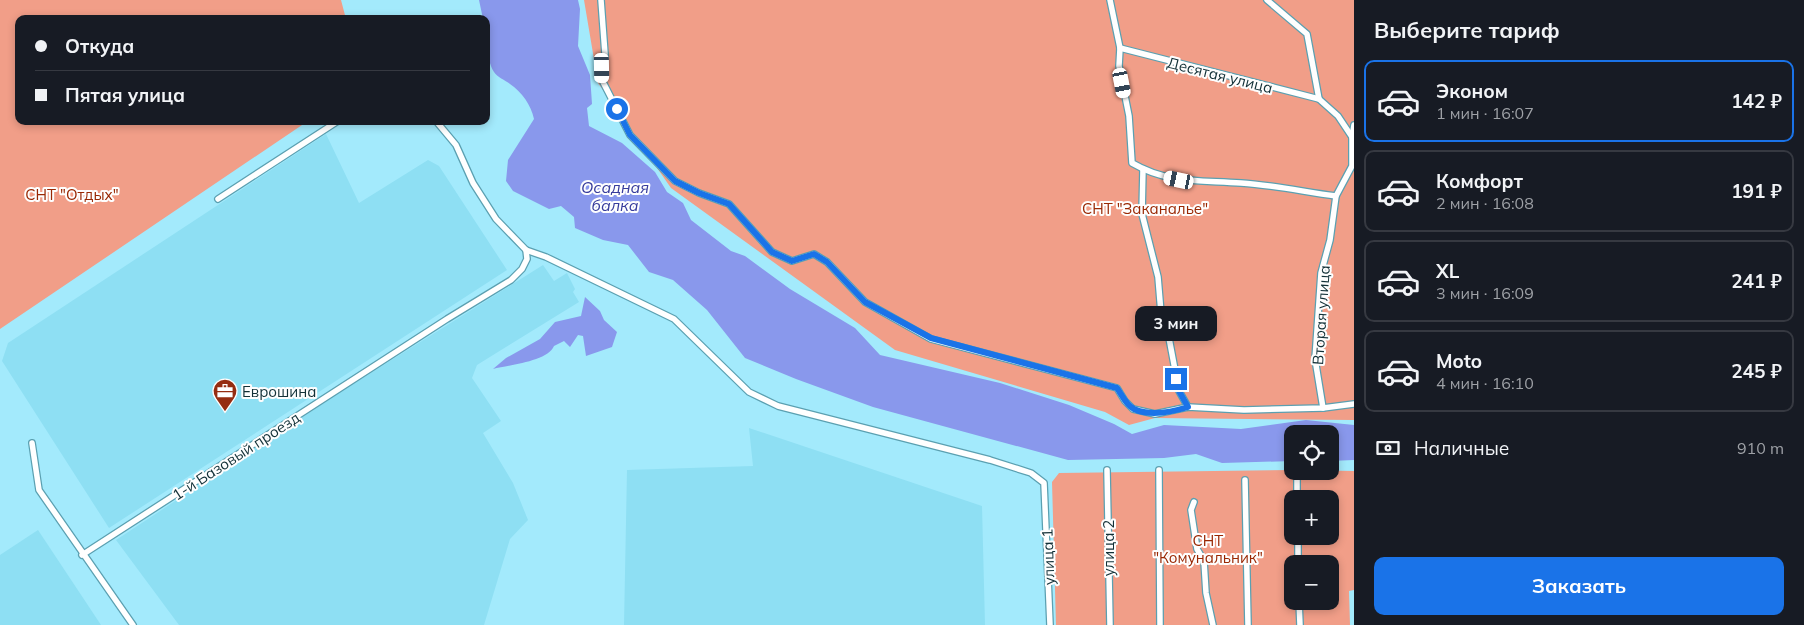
<!DOCTYPE html>
<html lang="ru">
<head>
<meta charset="utf-8">
<style>
	:root { --surface:#171b24; --page:#20242c; --text:#f1f3f6; --muted:#9ea1a6; --line:#363941; --accent:#1a73e8 }
	body { margin:0; font-family:Mulish,sans-serif; background:var(--page); color:var(--text); height:100vh; display:flex; flex-direction:column; font-size:19px; white-space:nowrap }
	* { box-sizing:border-box; margin:0 }
	p { font-size:16px; color:var(--muted) }
	.icon { flex:none; width:28px; height:28px; fill:none; stroke:currentColor; stroke-width:2; stroke-linecap:round; stroke-linejoin:round }
	.map { position:relative; flex:1; overflow:hidden }
	.sheet { display:flex; flex-direction:column; background:var(--surface); width:450px }
	.sheet>* { flex:none }
	.banner { position:absolute; left:15px; top:15px; width:475px; height:110px; border-radius:10px; box-shadow:0 2px 8px #0003; display:grid; align-content:center; height:110px; padding:0 20px; background:var(--surface) }
	.controls { position:absolute; left:1284px; top:425px; display:grid; gap:10px }
	.controls a { display:grid; place-items:center; width:55px; height:55px; border-radius:10px; background:var(--surface); box-shadow:0 2px 8px #0003; font-size:25px }
	.end { position:absolute; width:22px; height:22px; margin:-11px; border:6px solid #1a73e8; background:#fff; box-shadow:0 0 0 2px #fff }
	.from { border-radius:50% }
	.bubble { position:absolute; height:35px; border-radius:10px; background:var(--surface); box-shadow:0 2px 8px #0003; font-size:16px; font-weight:700; line-height:35px; text-align:center }
	.car { position:absolute; width:15px; height:30px; margin:-15px -8px; border-radius:6px; box-shadow:0 0 4px 1px #0007; background:linear-gradient(#fff 24%,#345 0 40%,#fff 0 76%,#345 0 86%,#fff 0) }
	.banner b { display:flex; align-items:center; gap:18px; height:48px; font-size:19px }
	.banner b+b { border-top:1px solid var(--line) }
	.banner i { width:12px; height:12px; background:var(--text) }
	ul { padding:0; list-style:none }
	li { display:flex; align-items:center; gap:15px; height:82px; margin:0 10px 8px; padding:0 10px; border:2px solid var(--line); border-radius:10px }
	li div { flex:1 }
	li b { display:block; font-size:19px }
	li em { font-style:normal; font-weight:700 }
	li.active { border-color:var(--accent) }
	li>.icon { width:45px; height:45px; stroke-width:1.5 }
	h2 { padding:0 20px; font-size:22px; line-height:60px }
	.pay { display:flex; align-items:center; gap:12px; height:55px; padding:0 20px; font-size:19px }
	.pay p { margin-inline-start:auto }
	.button { display:flex; gap:10px; margin-top:auto; padding:10px 20px }
	.button a { flex:1; height:58px; border-radius:10px; background:var(--accent); color:#fff; font-size:20px; font-weight:700; line-height:58px; text-align:center }
	main { display:flex; flex:1; min-height:0 }
	.map>svg:first-child { display:block }
	.built { fill:#8edff3 }
	.green { fill:#f19e88; fill-rule:evenodd }
	.water { fill:#8998ec }
	.lines { fill:none; stroke-linecap:round; stroke-linejoin:round }
	.minor-casing { stroke:#5ba0b1; stroke-width:8 }
	.minor { stroke:#fff; stroke-width:5.5 }
	.route { stroke:#1a73e8; stroke-width:6 }
	.labels { text-anchor:middle; dominant-baseline:central; stroke-width:4; stroke-linejoin:round; paint-order:stroke }
	.street-label { font-size:15px; fill:#123037; stroke:#fefefe }
	.park-label { font-size:15px; fill:#992804; stroke:#fefefe }
	.poi-label { font-size:15px; fill:#123037; stroke:#fefefe; text-anchor:start }
	.water-label { font-size:16px; font-style:italic; fill:#373c9c; stroke:#fefefe }
</style>
</head>
<body>
<main>
<div class="map">
<svg width="1354" height="625" viewBox="0 0 1354 625">
	<rect width="100%" height="100%" fill="#a3eafc"/>
	<g class="built">
		<path d="M 326,134 L 359,203 L 428,160 L 439,166 L 507,270 L 109,528 L 2,361 L 8,343 Z"/>
		<path d="M 543,265 L 554,281 L 567,273 L 575,289 L 573,292 L 579,302 L 477,365 L 472,378 L 501,421 L 483,433 L 513,483 L 528,520 L 510,539 L 484,625 L 179,625 L 116,540 L 342,391 Z"/>
		<path d="M 749,428 L 982,506 L 985,625 L 624,625 L 627,470 L 753,466 Z"/>
		<path d="M 38,530 L 101,625 L 0,625 L 0,555 Z"/>
	</g>
	<g class="green">
		<path d="M 0,0 L 341,0 L 346,19 L 19,19 L 19,121 L 308,121 L 0,329 Z"/>
		<path d="M 584,0 L 1354,0 L 1354,420 L 1155,418 L 1129,425 L 1105,412 L 895,350 L 671,188 L 598,83 Z"/>
		<path d="M 1292,470 L 1354,471 L 1354,590 L 1349,591 L 1350,625 L 1056,625 L 1052,482 L 1059,473 ZM 1292,499 L 1330,499 L 1330,536 L 1292,536 ZM 1292,564 L 1330,564 L 1330,601 L 1292,601 Z"/>
	</g>
	<g class="water">
		<path d="M 479,0 L 578,0 L 580,9 L 578,46 L 590,75 L 592,104 L 587,108 L 589,126 L 622,143 L 655,172 L 667,192 L 683,203 L 691,220 L 731,251 L 745,256 L 790,289 L 855,328 L 880,355 L 1000,383 L 1069,405 L 1114,424 L 1132,434 L 1164,425 L 1241,429 L 1306,420 L 1354,425 L 1354,460 L 1330,461 L 1330,434 L 1292,434 L 1292,461 L 1222,463 L 1196,454 L 1164,458 L 1068,460 L 873,407 L 796,379 L 745,358 L 707,310 L 673,280 L 649,272 L 628,245 L 603,240 L 575,228 L 574,217 L 561,206 L 549,209 L 513,191 L 506,181 L 508,160 L 534,119 C 531,105 522,92 510,84 C 505,80 497,77 494,72 C 486,60 486,33 486,19 L 483,19 Z"/>
		<path d="M 585,297 L 600,311 L 604,320 L 617,332 L 612,347 L 586,356 L 583,336 L 578,335 L 570,347 L 564,341 L 554,346 C 548,361 510,365 493,369 L 506,358 L 540,339 L 555,322 L 581,316 Z"/>
	</g>
	<g class="lines">
		<defs>
			<g id="minor">
				<path d="M 601,0 L 605,54 L 603,82 L 630,135 L 675,181 L 699,193 L 729,204 L 772,252 L 792,261 L 814,254 L 827,262 L 865,302 L 931,339 L 1117,388 L 1125,401 L 1133,409 L 1155,414 L 1188,407 L 1244,410 L 1323,408 L 1354,404"/>
				<path d="M 1110,0 L 1120,48 L 1119,66 L 1129,116 L 1132,163 C 1168,184 1201,180 1241,183 C 1273,185 1305,192 1336,196"/>
				<path d="M 1267,0 L 1307,34 L 1319,99 L 1338,116 L 1352,137 L 1352,166 L 1336,196 L 1330,240 L 1321,273 L 1315,359 L 1323,408"/>
				<path d="M 1120,48 L 1319,99"/>
				<path d="M 436,121 L 456,145 L 473,183 L 496,219 L 526,250 L 546,257 L 674,319 L 749,392 L 778,406 L 990,460 L 1031,473 L 1044,483 L 1050,625"/>
				<path d="M 1352,137 L 1354,125"/>
				<path d="M 1143,169 L 1142,214 L 1158,277 L 1161,313 L 1169,338 L 1179,391 L 1188,407"/>
				<path d="M 218,199 L 338,121"/>
				<path d="M 32,443 L 39,490 L 133,625"/>
				<path d="M 1107,470 L 1110,625"/>
				<path d="M 1159,470 L 1160,625"/>
				<path d="M 1297,471 L 1297,499"/>
				<path d="M 1245,480 L 1248,625"/>
				<path d="M 1194,502 L 1191,510 L 1197,549 L 1204,561 L 1206,593 L 1213,625"/>
				<path d="M 1298,536 L 1298,564"/>
				<path d="M 82,555 L 447,319 L 511,280 L 522,269 L 527,259 L 526,250"/>
				<path d="M 1299,601 L 1300,625"/>
			</g>
		</defs>
		<use href="#minor" class="minor-casing"/>
		<use href="#minor" class="minor"/>
	</g>
	<g class="lines">
		<path class="route" d="M 617,109 L 630,135 L 675,181 L 699,193 L 729,204 L 772,252 L 792,261 L 814,254 L 827,262 L 865,302 L 931,338 L 1117,388 C 1122,395 1126,405 1134,409 C 1151,417 1172,412 1188,407 L 1179,391 L 1176,379"/>
	</g>
	<defs>
		<symbol id="office-pin" viewBox="-11 -11 22 30"><path d="M0 17L-7.5 6A9.5 9.5 0 1 1 7.5 6Z" fill="#952d11" stroke="#fefefe"/><path d="M-6-3h4V-5.5h4V-3h4V5H-6ZM-1-4.5V-3h2v-1.5ZM-6 0V1H6V0Z" fill="#fff"/></symbol>
	</defs>
	<g fill-rule="evenodd">
		<use href="#office-pin" x="211" y="377" width="28" height="38"/>
	</g>
	<g class="labels">
		<g class="street-label">
			<text transform="translate(1220 75) rotate(14)">Десятая улица</text>
			<text transform="translate(1321 315) rotate(-86)">Вторая улица</text>
			<text transform="translate(236 456) rotate(-33)">1-й Базовый проезд</text>
			<text transform="translate(1108 548) rotate(-90)">улица 2</text>
			<text transform="translate(1048 557) rotate(-92)">улица 1</text>
		</g>
		<g class="park-label">
			<text x="72" y="194">СНТ "Отдых"</text>
			<text x="1145" y="208">СНТ "Заканалье"</text>
			<text x="1208" y="540">СНТ<tspan x="1208" dy="17">"Комунальник"</tspan></text>
		</g>
		<g class="poi-label">
			<text x="242" y="391">Еврошина</text>
		</g>
		<g class="water-label">
			<text x="615" y="187">Осадная<tspan x="615" dy="18">балка</tspan></text>
		</g>
	</g>
</svg>
<div class="controls">
<a><svg class="icon" aria-label="locate" viewBox="0 0 24 24"><circle cx="12" cy="12" r="6"/><path d="M12 2v4M12 18v4M2 12h4M18 12h4"/></svg></a>
<a>+</a>
<a>−</a>
</div>
<i class="end from" style="left:617px;top:109px"></i>
<i class="end" style="left:1176px;top:379px"></i>
<div class="bubble" style="left:1135px;top:306px;width:82px">3 мин</div>
<i class="car" style="left:602px;top:68px;rotate:179deg"></i>
<i class="car" style="left:1122px;top:83px;rotate:169deg"></i>
<i class="car" style="left:1179px;top:180px;rotate:282deg"></i>
<div class="banner">
<b><i class="from"></i>Откуда</b>
<b><i></i>Пятая улица</b>
</div>
</div>
<section class="sheet">
<h2>Выберите тариф</h2>
<ul>
<li class="active"><svg class="icon" aria-label="car" viewBox="0 0 24 24"><path d="M5 17H2v-5l4-1 3-4h7l3 4 3 1v5h-3M9 17h6M6 11h13"/><circle cx="7" cy="17" r="2"/><circle cx="17" cy="17" r="2"/></svg><div><b>Эконом</b><p>1 мин · 16:07</p></div><em>142 ₽</em></li>
<li><svg class="icon" aria-label="car" viewBox="0 0 24 24"><path d="M5 17H2v-5l4-1 3-4h7l3 4 3 1v5h-3M9 17h6M6 11h13"/><circle cx="7" cy="17" r="2"/><circle cx="17" cy="17" r="2"/></svg><div><b>Комфорт</b><p>2 мин · 16:08</p></div><em>191 ₽</em></li>
<li><svg class="icon" aria-label="car" viewBox="0 0 24 24"><path d="M5 17H2v-5l4-1 3-4h7l3 4 3 1v5h-3M9 17h6M6 11h13"/><circle cx="7" cy="17" r="2"/><circle cx="17" cy="17" r="2"/></svg><div><b>XL</b><p>3 мин · 16:09</p></div><em>241 ₽</em></li>
<li><svg class="icon" aria-label="car" viewBox="0 0 24 24"><path d="M5 17H2v-5l4-1 3-4h7l3 4 3 1v5h-3M9 17h6M6 11h13"/><circle cx="7" cy="17" r="2"/><circle cx="17" cy="17" r="2"/></svg><div><b>Moto</b><p>4 мин · 16:10</p></div><em>245 ₽</em></li>
</ul>
<div class="pay"><svg class="icon" aria-label="cash" viewBox="0 0 24 24"><path d="M3 7h18v10H3z"/><circle cx="12" cy="12" r="2"/></svg>Наличные<p>910 m</p></div>
<div class="button"><a>Заказать</a></div>
</section>
</main>
</body>
</html>
